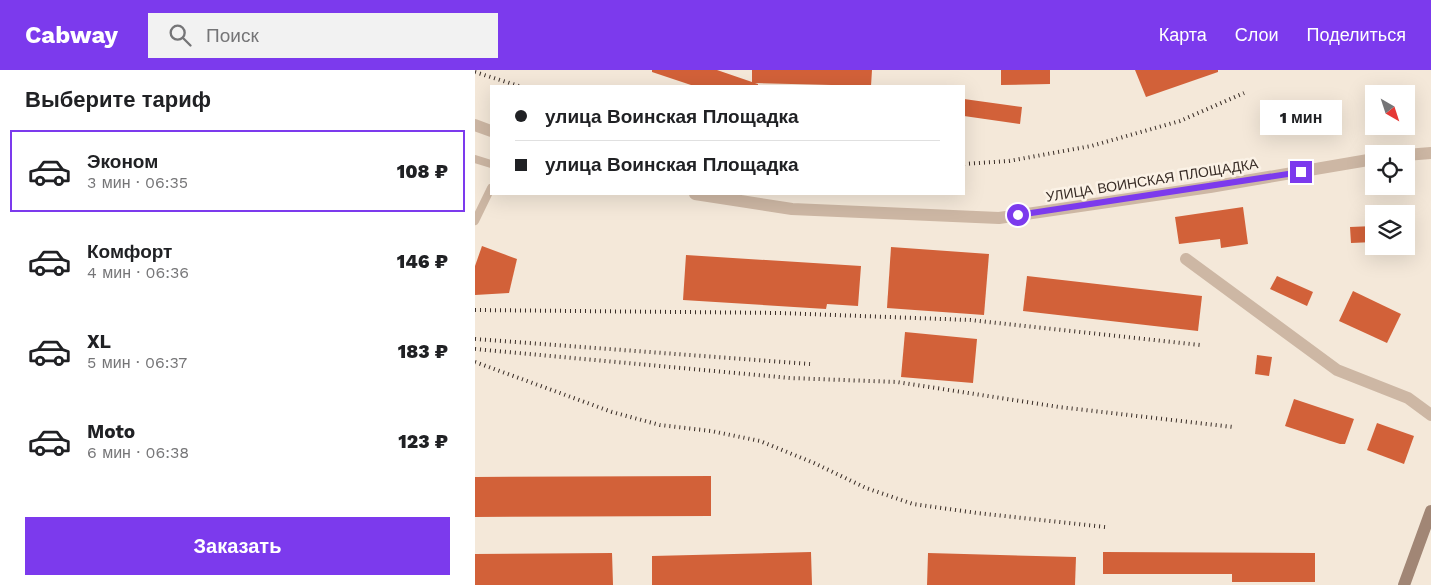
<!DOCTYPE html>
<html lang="ru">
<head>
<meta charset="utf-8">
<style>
	:root { --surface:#fff; --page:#f2f2f2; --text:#202124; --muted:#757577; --line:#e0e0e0; --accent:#7c3aed }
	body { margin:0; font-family:"Work Sans",sans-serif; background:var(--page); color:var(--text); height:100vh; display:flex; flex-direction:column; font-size:19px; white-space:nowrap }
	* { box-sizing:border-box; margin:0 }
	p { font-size:16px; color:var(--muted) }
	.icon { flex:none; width:28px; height:28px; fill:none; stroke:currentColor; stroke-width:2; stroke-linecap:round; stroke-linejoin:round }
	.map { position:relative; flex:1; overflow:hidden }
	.side { display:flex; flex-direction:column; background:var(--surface); width:475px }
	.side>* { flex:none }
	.banner { position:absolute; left:15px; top:15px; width:475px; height:110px; border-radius:0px; box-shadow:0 5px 20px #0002; display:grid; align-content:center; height:110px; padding:0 25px; background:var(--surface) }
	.needle { width:32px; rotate:141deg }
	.tools { position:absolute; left:890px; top:15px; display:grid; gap:10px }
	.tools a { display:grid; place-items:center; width:50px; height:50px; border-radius:0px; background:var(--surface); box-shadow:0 5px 20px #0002; font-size:25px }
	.end { position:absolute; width:22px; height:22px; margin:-11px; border:6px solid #7c3aed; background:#fff; box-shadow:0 0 0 2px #fff }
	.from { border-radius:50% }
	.bubble { position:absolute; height:35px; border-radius:0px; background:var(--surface); box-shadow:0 5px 20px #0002; font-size:16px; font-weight:800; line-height:35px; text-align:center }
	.banner b { display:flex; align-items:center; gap:18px; height:48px; font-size:19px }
	.banner b+b { border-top:1px solid var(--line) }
	.banner i { width:12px; height:12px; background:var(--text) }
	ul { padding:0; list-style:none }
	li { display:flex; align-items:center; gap:15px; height:82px; margin:0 10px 8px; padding:0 15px; border:2px solid transparent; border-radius:0px }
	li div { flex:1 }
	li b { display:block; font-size:19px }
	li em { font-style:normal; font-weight:800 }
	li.active { border-color:var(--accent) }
	li>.icon { width:45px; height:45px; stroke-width:1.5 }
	h2 { padding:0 25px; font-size:22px; line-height:60px }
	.button { display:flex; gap:10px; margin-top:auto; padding:10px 25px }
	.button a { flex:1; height:58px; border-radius:0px; background:var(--accent); color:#fff; font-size:20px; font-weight:800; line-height:58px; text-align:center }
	header { display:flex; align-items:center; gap:30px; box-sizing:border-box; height:70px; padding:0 25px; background:var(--accent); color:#fff }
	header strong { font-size:24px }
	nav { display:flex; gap:28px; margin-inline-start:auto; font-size:18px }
	.search { width:350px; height:45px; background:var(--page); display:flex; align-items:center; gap:12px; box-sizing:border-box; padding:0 18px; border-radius:0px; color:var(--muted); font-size:19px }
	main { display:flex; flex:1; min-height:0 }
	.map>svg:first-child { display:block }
	.building { fill:#d26139 }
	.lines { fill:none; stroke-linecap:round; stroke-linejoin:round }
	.service { stroke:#cdb7a4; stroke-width:8 }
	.minor { stroke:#cdb7a4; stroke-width:12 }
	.secondary { stroke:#a18675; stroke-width:12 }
	.rail { stroke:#382c26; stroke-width:4; stroke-dasharray:1 4; stroke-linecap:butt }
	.route { stroke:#7c3aed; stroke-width:6 }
	.labels { text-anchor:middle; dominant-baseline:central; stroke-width:5; stroke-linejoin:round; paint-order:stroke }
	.street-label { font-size:14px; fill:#382c26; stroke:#fbf2e6 }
</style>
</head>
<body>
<header>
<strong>Cabway</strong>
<div class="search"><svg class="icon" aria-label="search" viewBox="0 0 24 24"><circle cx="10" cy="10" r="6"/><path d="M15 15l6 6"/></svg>Поиск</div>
<nav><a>Карта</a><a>Слои</a><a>Поделиться</a></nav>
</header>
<main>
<section class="side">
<h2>Выберите тариф</h2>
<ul>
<li class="active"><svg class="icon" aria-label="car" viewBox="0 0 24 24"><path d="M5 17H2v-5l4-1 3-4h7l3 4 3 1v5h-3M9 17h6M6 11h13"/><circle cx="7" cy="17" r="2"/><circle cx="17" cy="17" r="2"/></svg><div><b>Эконом</b><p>3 мин · 06:35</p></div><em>108 ₽</em></li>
<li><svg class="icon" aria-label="car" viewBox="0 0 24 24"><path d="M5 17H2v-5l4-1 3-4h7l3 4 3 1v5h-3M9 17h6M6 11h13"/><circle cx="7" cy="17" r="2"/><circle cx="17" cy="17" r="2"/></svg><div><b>Комфорт</b><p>4 мин · 06:36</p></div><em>146 ₽</em></li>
<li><svg class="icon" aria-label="car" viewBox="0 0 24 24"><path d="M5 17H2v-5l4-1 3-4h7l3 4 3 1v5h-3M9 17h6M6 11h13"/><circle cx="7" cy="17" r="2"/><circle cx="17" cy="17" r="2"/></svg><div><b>XL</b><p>5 мин · 06:37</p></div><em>183 ₽</em></li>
<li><svg class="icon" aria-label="car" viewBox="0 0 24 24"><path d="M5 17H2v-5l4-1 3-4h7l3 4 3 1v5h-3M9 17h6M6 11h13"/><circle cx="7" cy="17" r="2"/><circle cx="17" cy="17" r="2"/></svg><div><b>Moto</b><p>6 мин · 06:38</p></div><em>123 ₽</em></li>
</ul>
<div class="button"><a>Заказать</a></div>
</section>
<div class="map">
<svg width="956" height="515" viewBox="0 0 956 515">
	<rect width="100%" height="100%" fill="#f4e8d9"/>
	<g class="building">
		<path d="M 177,0 L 242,0 L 277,12 L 277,0 L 397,0 L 396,16 L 280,13 L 283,14 L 283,16 L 219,16 L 177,2 Z"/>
		<path d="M 526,0 L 575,0 L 575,14 L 526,15 Z"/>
		<path d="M 660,0 L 743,0 L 743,2 L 671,27 Z"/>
		<path d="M 489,29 L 547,37 L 545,54 L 489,46 Z"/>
		<path d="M 768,137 L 773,174 L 746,178 L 745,169 L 704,174 L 700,147 Z"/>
		<path d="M 899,156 L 899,172 L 876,173 L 875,157 Z"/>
		<path d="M 7,176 L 42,189 L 34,223 L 0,225 L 0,196 Z"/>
		<path d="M 416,177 L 514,184 L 509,245 L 412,238 Z"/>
		<path d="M 211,185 L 386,196 L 383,236 L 352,234 L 351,239 L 208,230 Z"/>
		<path d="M 552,206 L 727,226 L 723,261 L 548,241 Z"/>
		<path d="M 802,206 L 838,222 L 832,236 L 795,219 Z"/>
		<path d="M 878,221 L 926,244 L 912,273 L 864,251 Z"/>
		<path d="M 430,262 L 502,269 L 498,313 L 426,307 Z"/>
		<path d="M 782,285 L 797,287 L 794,306 L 780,304 Z"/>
		<path d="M 819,329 L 879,349 L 870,374 L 865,374 L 810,356 Z"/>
		<path d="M 902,353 L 939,366 L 929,394 L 892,380 Z"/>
		<path d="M 236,406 L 236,446 L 0,447 L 0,407 Z"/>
		<path d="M 336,482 L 337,515 L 177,515 L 177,486 Z"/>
		<path d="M 628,482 L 840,483 L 840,512 L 757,512 L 757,504 L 628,504 Z"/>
		<path d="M 137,483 L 138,515 L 0,515 L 0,484 Z"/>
		<path d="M 453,483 L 601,487 L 600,515 L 452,515 Z"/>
	</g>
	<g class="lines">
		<g class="service">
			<path d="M 0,89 L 16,94"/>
			<path d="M 0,151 L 16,118"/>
		</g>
		<g class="minor">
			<path d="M 0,55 L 16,61"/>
			<path d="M 931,85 L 956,83"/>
			<path d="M 220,124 L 317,139 L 524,148 L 735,117 L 899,89"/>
			<path d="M 711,189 L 862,300 L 933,328 L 956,345"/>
		</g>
		<path class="secondary" d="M 929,515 L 956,441"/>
		<g class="rail">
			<path d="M 0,2 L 44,16"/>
			<path d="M 489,94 L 534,91 L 616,76 L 705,51 L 769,23"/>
			<path d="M 0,240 L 305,243 L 495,250 L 725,275"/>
			<path d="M 0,269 L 335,294"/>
			<path d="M 0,279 L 315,308 L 422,312 L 584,337 L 758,357"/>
			<path d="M 0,292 L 137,342 L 185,355 L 236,361 L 285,371 L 339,393 L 391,418 L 438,434 L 502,443 L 630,457"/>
		</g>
	</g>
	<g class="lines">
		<path class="route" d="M 543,145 L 826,102"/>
	</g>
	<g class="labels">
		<g class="street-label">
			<text transform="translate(677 110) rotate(-9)">УЛИЦА ВОИНСКАЯ ПЛОЩАДКА</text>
		</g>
	</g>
</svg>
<div class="tools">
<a><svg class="needle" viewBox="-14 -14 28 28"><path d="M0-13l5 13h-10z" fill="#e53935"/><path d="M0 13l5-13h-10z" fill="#757577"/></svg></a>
<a><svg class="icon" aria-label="locate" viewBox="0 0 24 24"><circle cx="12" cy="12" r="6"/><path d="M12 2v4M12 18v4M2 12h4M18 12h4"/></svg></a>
<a><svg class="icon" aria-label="layers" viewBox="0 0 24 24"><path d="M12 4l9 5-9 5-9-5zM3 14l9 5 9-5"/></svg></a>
</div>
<i class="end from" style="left:543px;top:145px"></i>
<i class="end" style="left:826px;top:102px"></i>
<div class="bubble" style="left:785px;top:30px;width:82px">1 мин</div>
<div class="banner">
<b><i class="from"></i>улица Воинская Площадка</b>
<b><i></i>улица Воинская Площадка</b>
</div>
</div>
</main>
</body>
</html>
